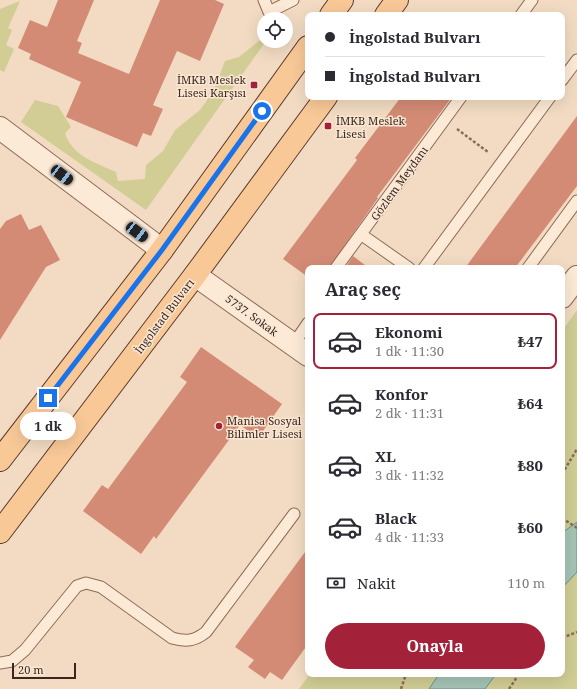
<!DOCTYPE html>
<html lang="tr">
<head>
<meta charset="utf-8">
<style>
	:root { --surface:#fff; --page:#f2f2f3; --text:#2b2b33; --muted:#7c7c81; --line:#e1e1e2; --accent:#a3223a }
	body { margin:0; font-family:"Noto Serif",serif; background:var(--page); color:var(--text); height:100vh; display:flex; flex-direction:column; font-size:15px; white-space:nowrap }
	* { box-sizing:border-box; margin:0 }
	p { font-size:13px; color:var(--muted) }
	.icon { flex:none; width:22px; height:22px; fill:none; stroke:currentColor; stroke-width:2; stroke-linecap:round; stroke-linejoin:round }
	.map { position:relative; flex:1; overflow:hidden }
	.drawer { position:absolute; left:305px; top:265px; width:260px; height:412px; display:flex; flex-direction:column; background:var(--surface); border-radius:8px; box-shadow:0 4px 16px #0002 }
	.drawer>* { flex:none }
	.top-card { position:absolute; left:305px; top:12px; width:260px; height:88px; border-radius:8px; box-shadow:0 4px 16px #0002; display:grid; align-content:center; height:88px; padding:0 20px; background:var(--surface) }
	.fabs { position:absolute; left:257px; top:12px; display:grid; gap:8px }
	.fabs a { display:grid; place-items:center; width:36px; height:36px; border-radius:50%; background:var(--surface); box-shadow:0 4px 16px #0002; font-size:20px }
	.scale { position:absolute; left:12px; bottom:10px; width:64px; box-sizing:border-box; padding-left:4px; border:2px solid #3c261d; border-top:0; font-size:11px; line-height:14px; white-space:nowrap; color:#3c261d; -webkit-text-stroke:3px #f9e7d3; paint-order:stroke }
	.end { position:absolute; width:18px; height:18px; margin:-9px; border:5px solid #1a73e8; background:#fff; box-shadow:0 0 0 2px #fff }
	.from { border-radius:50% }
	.bubble { position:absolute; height:28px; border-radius:14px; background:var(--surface); box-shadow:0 4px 16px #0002; font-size:13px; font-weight:700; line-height:28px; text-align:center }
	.car { position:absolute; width:12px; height:24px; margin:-12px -6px; border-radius:5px; box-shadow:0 0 3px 1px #0007; background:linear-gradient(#222 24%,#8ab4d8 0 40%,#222 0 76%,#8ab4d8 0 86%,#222 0) }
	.top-card b { display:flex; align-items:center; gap:14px; height:38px; font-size:15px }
	.top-card b+b { border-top:1px solid var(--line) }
	.top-card i { width:10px; height:10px; background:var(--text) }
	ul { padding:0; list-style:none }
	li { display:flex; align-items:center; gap:12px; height:56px; margin:0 8px 6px; padding:0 12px; border:2px solid transparent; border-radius:8px }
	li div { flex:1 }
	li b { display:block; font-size:15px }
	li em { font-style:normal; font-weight:700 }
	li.on { border-color:var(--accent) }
	li>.icon { width:36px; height:36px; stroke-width:1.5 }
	h2 { padding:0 20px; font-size:18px; line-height:48px }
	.pay { display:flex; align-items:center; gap:10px; height:44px; padding:0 20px; font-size:15px }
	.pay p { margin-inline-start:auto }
	.cta { display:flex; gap:8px; margin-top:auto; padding:8px 20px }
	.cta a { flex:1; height:46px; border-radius:24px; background:var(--accent); color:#fff; font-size:16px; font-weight:700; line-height:46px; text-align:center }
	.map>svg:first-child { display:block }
	.green { fill:#d1cd95 }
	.water { fill:#a5c4b5; stroke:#6b9482 }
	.building { fill:#d48b75 }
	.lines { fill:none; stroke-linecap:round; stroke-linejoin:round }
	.lane-casing { stroke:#8e6b57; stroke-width:13 }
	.street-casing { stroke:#8e6b57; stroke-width:24 }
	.primary-casing { stroke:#5b3a2c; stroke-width:24 }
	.path { stroke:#8e6b57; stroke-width:2.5; stroke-dasharray:3 2; stroke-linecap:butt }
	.lane { stroke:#fcead7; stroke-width:11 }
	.street { stroke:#fcead7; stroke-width:22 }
	.primary { stroke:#f8c897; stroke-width:22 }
	.route { stroke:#1a73e8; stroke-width:5 }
	.poi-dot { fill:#a3223a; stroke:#f9e7d3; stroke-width:1.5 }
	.labels { text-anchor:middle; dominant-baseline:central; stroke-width:3; stroke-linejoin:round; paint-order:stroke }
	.poi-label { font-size:11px; fill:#3c261d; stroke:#f9e7d3; text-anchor:start }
	.street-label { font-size:11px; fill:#3c261d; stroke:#f9e7d3 }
</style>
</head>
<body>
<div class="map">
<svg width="577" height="689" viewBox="0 0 577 689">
	<rect width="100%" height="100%" fill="#f2dbc2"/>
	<g class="green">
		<path d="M 20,1 L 8,28 L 12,30 L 6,45 L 14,49 L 4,72 L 0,70 L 0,9 Z"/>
		<path d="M 264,37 L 264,41 L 266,41 L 146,210 L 21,122 L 35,100 L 58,106 L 71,127 L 65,133 C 72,156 96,163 116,172 L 118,181 L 145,179 L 146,165 L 163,151 L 175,130 L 200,110 L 213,92 L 225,61 L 239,57 Z"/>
		<path d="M 577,310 L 577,689 L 299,689 L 310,674 L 562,674 L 562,331 Z"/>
	</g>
	<g class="water">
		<path d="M 577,522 L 577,572 L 562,588 L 562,533 Z"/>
		<path d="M 439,674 L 496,674 L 485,689 L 429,689 Z"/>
	</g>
	<g class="building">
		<path d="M 58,0 L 94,0 L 77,41 L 82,43 L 78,53 L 129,74 L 160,0 L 215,0 L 224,4 L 200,61 L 177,51 L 153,105 L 163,109 L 151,136 L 143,133 L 137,147 L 66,117 L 81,82 L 29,59 L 31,54 L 18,48 L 30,20 L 47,27 Z"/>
		<path d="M 401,97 L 452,97 L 377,197 L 378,198 L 329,268 L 308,268 L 308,277 L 283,259 L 357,160 L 355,158 Z"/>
		<path d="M 577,116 L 577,186 L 515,268 L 465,268 Z"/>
		<path d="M 21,214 L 29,230 L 41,225 L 60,260 L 46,267 L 0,340 L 0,229 L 6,221 Z"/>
		<path d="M 353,256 L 369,268 L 345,268 Z"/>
		<path d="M 201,347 L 282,404 L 258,438 L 240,425 L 156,539 L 154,536 L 141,554 L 83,511 L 102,485 L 108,489 L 187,382 L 180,377 Z"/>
		<path d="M 308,548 L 308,644 L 282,680 L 270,672 L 265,679 L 248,667 L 254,660 L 235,647 Z"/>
	</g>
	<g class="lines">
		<defs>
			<g id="lane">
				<path d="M 264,0 L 269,12 L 293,0"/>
				<path d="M 521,15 L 532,0"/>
				<path d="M 562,80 L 577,60"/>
				<path d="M 362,235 L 409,268"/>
				<path d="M 336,268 L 461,97"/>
				<path d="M 424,268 L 550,97"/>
				<path d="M 528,268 L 577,201"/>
				<path d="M 293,345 L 308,323"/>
				<path d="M 0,663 L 12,661 L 25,650 L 77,586 L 86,583 L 101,587 L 172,638 C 186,642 195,641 206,632 L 294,514"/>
			</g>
			<g id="street">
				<path d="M 0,128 L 162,250"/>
				<path d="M 195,275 L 308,355"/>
				<path d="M 562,297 L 577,277"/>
			</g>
			<g id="primary">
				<path d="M 331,15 L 342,0"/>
				<path d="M 386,15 L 397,0"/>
				<path d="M 0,460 L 162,250 L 308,47"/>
				<path d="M 0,532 L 195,275 L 326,97"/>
			</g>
		</defs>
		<use href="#lane" class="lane-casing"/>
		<use href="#street" class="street-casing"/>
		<use href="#primary" class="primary-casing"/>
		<g class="path">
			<path d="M 457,129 L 488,152"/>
			<path d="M 562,474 L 577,449"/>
			<path d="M 562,518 L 577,528"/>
			<path d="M 562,638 L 577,632"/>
			<path d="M 401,689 L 406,674"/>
			<path d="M 509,689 L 519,674"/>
		</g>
		<use href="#lane" class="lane"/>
		<use href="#street" class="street"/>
		<use href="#primary" class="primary"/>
	</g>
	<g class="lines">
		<path class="route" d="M 48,398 L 162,250 L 262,111"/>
	</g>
	<g class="poi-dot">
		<rect x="250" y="81" width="8" height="8" rx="2"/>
		<rect x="324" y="122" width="8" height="8" rx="2"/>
		<circle cx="219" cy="426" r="4"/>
	</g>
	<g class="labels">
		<g class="poi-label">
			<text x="246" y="79" text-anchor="end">İMKB Meslek<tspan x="246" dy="13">Lisesi Karşısı</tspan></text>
			<text x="336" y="120">İMKB Meslek<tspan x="336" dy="13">Lisesi</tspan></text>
			<text x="227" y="420">Manisa Sosyal<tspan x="227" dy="13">Bilimler Lisesi</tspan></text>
		</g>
		<g class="street-label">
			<text transform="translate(399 183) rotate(-54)">Gözlem Meydanı</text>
			<text transform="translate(252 315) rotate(36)">5737. Sokak</text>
			<text transform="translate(164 316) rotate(-53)">İngolstad Bulvarı</text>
		</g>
	</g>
</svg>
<div class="fabs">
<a><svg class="icon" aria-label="locate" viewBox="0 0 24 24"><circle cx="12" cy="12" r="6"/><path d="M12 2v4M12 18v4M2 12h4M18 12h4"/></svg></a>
</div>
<div class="scale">20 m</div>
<i class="end from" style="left:262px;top:111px"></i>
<i class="end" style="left:48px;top:398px"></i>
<div class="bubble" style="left:20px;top:412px;width:56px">1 dk</div>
<i class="car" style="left:62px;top:175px;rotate:127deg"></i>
<i class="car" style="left:137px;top:232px;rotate:127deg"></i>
<div class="top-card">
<b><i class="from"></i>İngolstad Bulvarı</b>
<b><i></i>İngolstad Bulvarı</b>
</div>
<section class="drawer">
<h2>Araç seç</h2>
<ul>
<li class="on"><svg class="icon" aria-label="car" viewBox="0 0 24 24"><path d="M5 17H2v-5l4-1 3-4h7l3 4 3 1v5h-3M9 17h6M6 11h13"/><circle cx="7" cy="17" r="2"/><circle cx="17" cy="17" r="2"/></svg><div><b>Ekonomi</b><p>1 dk · 11:30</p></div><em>₺47</em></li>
<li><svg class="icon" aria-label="car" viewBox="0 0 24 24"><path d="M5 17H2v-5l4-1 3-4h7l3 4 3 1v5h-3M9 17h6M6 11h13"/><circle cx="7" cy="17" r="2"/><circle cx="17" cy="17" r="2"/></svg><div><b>Konfor</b><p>2 dk · 11:31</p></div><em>₺64</em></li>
<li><svg class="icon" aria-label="car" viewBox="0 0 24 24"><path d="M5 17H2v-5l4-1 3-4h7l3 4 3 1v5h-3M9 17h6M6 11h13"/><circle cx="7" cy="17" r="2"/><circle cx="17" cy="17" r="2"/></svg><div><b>XL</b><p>3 dk · 11:32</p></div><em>₺80</em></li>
<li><svg class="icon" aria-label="car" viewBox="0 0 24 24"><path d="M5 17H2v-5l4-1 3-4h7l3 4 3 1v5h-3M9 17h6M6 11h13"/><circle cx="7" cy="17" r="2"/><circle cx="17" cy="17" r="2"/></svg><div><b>Black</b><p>4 dk · 11:33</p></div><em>₺60</em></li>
</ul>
<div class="pay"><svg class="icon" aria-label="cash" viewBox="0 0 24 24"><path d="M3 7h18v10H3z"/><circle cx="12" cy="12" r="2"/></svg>Nakit<p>110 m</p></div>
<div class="cta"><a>Onayla</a></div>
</section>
</div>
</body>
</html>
